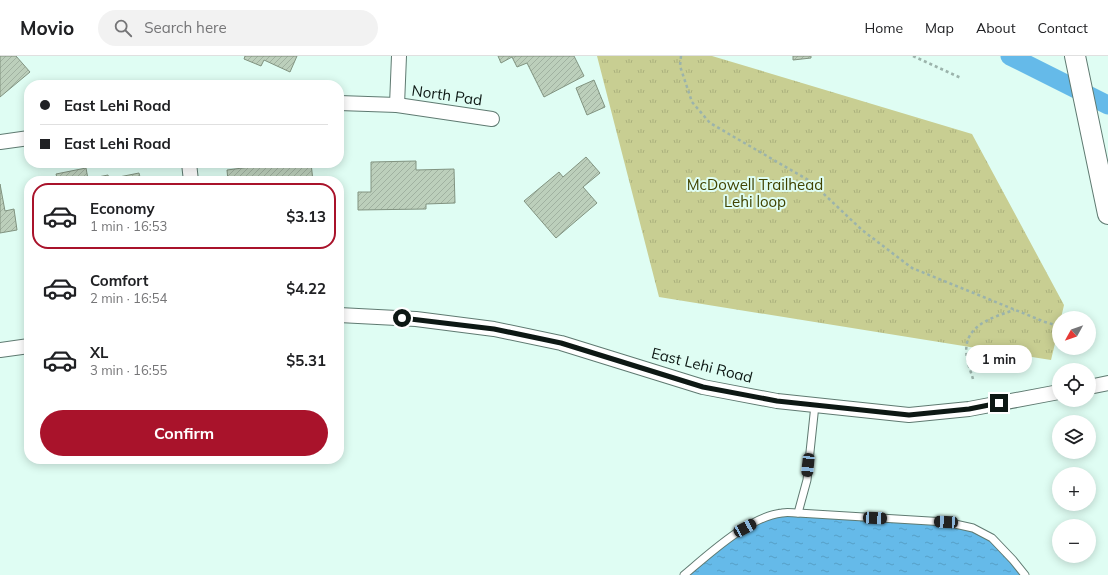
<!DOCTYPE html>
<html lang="en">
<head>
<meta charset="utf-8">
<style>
	:root { --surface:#fff; --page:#f2f2f2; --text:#202124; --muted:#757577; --line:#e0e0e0; --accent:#a9132b }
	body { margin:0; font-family:Mulish,sans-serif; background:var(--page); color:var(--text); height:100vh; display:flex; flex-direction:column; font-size:15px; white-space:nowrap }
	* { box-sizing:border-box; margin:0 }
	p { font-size:13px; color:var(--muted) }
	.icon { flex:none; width:22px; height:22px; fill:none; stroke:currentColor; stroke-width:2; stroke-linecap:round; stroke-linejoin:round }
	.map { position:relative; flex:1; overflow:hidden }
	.drawer { position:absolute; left:24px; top:120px; width:320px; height:288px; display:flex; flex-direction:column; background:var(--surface); border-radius:16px; box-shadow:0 2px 10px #0003 }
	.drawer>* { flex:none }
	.hud { position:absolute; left:24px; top:24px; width:320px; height:88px; border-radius:16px; box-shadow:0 2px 10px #0003; display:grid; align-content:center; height:88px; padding:0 16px; background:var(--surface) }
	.needle { width:26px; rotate:230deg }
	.fabs { position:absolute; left:1052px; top:255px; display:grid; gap:8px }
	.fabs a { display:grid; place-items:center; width:44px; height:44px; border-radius:50%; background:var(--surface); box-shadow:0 2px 10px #0003; font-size:20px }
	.end { position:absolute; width:18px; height:18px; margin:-9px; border:5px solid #0d1814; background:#fff; box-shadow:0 0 0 2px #fff }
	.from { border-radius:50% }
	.bubble { position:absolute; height:28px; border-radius:14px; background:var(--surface); box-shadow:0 2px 10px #0003; font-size:13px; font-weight:700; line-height:28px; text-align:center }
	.car { position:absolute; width:12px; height:24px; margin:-12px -6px; border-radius:5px; box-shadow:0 0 3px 1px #0007; background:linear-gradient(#222 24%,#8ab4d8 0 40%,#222 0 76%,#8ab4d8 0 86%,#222 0) }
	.hud b { display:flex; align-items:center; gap:14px; height:38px; font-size:15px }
	.hud b+b { border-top:1px solid var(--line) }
	.hud i { width:10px; height:10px; background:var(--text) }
	ul { padding:7px 0 0; list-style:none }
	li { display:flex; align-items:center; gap:12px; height:66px; margin:0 8px 6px; padding:0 8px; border:2px solid transparent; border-radius:16px }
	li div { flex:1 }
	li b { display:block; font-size:15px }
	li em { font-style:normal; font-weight:700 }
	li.current { border-color:var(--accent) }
	li>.icon { width:36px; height:36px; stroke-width:1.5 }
	.button { display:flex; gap:8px; margin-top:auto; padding:8px 16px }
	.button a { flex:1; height:46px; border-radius:24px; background:var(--accent); color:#fff; font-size:16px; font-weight:700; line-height:46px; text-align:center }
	header { display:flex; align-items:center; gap:24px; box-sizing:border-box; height:56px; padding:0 20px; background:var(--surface); border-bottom:1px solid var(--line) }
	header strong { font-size:19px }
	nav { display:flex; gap:22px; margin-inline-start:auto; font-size:14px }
	.search { width:280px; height:36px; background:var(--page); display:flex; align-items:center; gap:10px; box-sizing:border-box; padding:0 14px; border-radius:22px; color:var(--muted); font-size:15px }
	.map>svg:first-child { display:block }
	.park { fill:url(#park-tufts) }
	.water { fill:url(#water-ripples) }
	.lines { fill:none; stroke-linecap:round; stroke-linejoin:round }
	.canal { stroke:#65bae9; stroke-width:19 }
	.building { fill:url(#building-hatch); stroke:#819380 }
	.lane-casing { stroke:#5f7a71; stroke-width:9 }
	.street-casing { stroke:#5f7a71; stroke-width:16 }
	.secondary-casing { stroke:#5f7a71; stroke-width:22 }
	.path { stroke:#9bb3ab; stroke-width:2.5; stroke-dasharray:3 3; stroke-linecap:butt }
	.lane { stroke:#fff; stroke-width:7 }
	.street { stroke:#fff; stroke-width:14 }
	.secondary { stroke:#fff; stroke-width:20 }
	.route { stroke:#0d1814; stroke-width:5 }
	.labels { text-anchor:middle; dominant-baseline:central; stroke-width:4; stroke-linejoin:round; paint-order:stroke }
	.street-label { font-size:15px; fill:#0d1814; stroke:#dffdf3 }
	.park-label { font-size:15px; fill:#404300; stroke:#dffdf3 }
</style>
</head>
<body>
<header>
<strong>Movio</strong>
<div class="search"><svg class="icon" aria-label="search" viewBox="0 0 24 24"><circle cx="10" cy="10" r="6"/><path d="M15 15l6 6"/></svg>Search here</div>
<nav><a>Home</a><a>Map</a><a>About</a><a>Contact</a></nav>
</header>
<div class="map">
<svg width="1108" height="519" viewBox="0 0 1108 519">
	<defs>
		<pattern id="park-tufts" width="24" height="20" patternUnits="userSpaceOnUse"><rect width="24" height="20" fill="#c8ce92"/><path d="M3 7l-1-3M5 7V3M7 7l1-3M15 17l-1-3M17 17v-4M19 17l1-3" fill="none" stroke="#abb07d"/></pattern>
		<pattern id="water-ripples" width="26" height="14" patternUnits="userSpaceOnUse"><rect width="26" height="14" fill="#65bae9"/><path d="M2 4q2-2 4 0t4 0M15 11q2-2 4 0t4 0" fill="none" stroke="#569fc7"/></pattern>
		<pattern id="building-hatch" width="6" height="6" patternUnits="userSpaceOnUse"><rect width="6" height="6" fill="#bccfbb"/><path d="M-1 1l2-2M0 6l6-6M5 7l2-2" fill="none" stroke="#a0b1a0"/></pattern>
	</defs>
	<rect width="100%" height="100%" fill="#dffdf3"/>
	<path class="park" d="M 597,0 L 712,0 L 972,78 L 1064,249 L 1061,262 L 1059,262 L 1059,271 L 1051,304 L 659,241 Z"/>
	<path class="water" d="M 781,457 L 946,466 L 992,482 L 1025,519 L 684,519 L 745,472 Z"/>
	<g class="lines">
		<path class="canal" d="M 1010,0 L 1108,49"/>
	</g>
	<g class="building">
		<path d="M 0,0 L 16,0 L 30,16 L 0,41 Z"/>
		<path d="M 245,0 L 297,0 L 290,16 L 264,4 L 261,10 L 244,3 Z"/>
		<path d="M 498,0 L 574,0 L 584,20 L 544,41 L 527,7 L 517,11 L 512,1 L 501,7 Z"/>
		<path d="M 793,0 L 811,0 L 811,2 L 793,4 Z"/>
		<path d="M 594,24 L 605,51 L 587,59 L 576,32 Z"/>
		<path d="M 586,101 L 600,117 L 583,131 L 597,147 L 556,182 L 524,145 L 559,116 L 563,121 Z"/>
		<path d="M 416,105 L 416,114 L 454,113 L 455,147 L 426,148 L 426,153 L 358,154 L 358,136 L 371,136 L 371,106 Z"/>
		<path d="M 281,107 L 311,107 L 313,125 L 228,125 L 227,114 Z"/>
		<path d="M 86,112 L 88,123 L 108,119 L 109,123 L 139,117 L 141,125 L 58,125 L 56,118 Z"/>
		<path d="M 0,128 L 5,155 L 14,153 L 17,174 L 0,177 Z"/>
	</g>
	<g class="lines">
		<defs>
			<g id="lane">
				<path d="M 798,457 L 807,424 L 815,349"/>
				<path d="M 684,519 C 709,498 750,460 782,457 C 787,456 793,457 798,457 L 946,466 L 973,472 L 992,482 L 1013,504 L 1025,519"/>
			</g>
			<g id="street">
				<path d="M 339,47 L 397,49 L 492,63"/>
				<path d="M 397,49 L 399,0"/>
				<path d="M 0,86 L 29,82"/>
				<path d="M 189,107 L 191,125"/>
				<path d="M 339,259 L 416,263 L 494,273 L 561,287 L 703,331 L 777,345 L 909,359 L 969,353 L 1059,336"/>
				<path d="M 0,294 L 29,290"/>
				<path d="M 1089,331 L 1108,327"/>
			</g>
			<path id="secondary" d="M 1075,0 L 1108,158"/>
		</defs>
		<use href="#lane" class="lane-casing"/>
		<use href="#street" class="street-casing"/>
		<use href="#secondary" class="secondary-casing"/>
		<g class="path">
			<path d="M 681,0 L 680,10 L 692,46 L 710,67 L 810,125 L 862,174 L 912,212 L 1045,266 L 1059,270"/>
			<path d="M 913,0 L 961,22"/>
			<path d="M 973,323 C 971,316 968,309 967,302 C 961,270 991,262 1014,254"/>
		</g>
		<use href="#lane" class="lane"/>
		<use href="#street" class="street"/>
		<use href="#secondary" class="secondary"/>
	</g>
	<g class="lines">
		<path class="route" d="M 402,262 L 494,273 L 561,287 L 703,331 L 777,345 L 909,359 L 969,353 L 999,347"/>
	</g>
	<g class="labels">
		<g class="street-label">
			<text transform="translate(447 39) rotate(8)">North Pad</text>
			<text transform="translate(702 309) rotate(14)">East Lehi Road</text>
		</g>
		<g class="park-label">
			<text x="755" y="128">McDowell Trailhead<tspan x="755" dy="17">Lehi loop</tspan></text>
		</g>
	</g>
</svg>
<div class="fabs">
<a><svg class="needle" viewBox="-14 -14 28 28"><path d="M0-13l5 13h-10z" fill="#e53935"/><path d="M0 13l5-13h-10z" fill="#757577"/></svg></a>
<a><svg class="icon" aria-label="locate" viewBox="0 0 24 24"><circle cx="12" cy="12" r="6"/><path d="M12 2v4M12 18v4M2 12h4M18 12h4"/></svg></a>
<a><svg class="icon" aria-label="layers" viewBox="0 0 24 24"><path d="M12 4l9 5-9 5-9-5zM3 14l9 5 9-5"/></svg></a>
<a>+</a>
<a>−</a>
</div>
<i class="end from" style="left:402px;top:262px"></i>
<i class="end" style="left:999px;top:347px"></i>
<div class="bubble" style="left:966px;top:289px;width:66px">1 min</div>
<i class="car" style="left:808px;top:409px;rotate:186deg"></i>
<i class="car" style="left:875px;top:462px;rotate:93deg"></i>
<i class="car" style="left:946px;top:466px;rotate:273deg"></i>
<i class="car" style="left:745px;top:472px;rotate:62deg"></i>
<div class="hud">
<b><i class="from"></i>East Lehi Road</b>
<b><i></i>East Lehi Road</b>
</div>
<section class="drawer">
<ul>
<li class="current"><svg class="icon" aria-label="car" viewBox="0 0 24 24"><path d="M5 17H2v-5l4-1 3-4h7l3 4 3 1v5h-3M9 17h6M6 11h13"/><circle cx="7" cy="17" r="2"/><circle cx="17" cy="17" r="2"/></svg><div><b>Economy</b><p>1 min · 16:53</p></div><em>$3.13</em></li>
<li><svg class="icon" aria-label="car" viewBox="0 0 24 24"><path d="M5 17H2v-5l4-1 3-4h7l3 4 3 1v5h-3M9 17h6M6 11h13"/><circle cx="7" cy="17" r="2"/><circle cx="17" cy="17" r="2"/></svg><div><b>Comfort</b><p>2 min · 16:54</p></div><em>$4.22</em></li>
<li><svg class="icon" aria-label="car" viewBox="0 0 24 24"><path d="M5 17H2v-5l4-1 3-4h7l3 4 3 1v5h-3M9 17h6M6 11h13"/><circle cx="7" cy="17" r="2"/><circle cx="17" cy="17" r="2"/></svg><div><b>XL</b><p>3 min · 16:55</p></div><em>$5.31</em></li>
</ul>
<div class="button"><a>Confirm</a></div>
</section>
</div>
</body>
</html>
